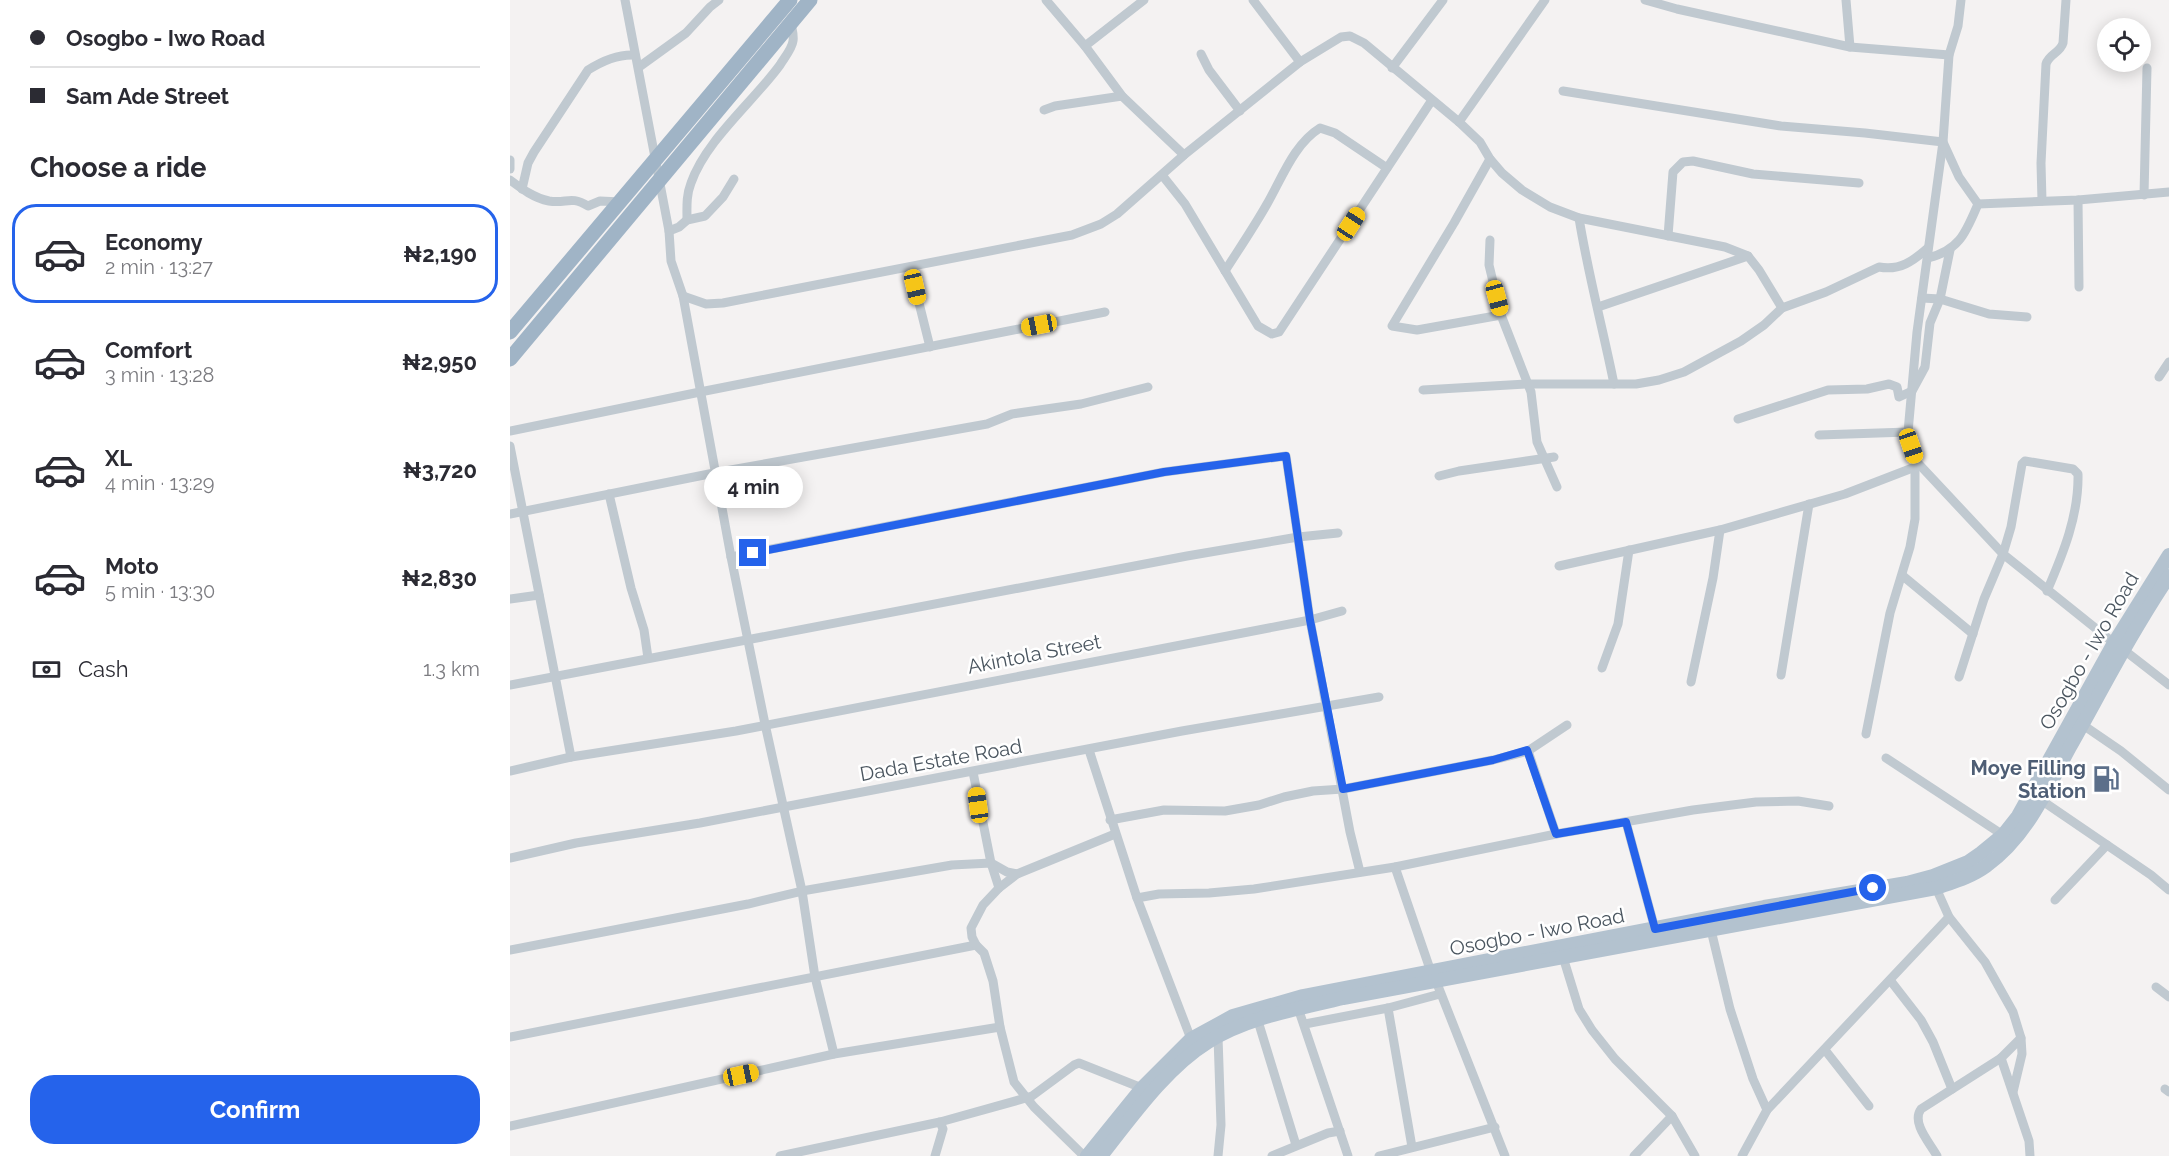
<!DOCTYPE html>
<html lang="en">
<head>
<meta charset="utf-8">
<style>
	:root { --surface:#fff; --page:#f7f7f7; --text:#2b2b33; --muted:#7c7c81; --line:#e1e1e2; --accent:#2563eb }
	body { margin:0; font-family:Raleway,sans-serif; background:var(--page); color:var(--text); height:100vh; display:flex; flex-direction:column; font-size:22px; white-space:nowrap }
	* { box-sizing:border-box; margin:0 }
	p { font-size:20px; color:var(--muted) }
	.icon { flex:none; width:33px; height:33px; fill:none; stroke:currentColor; stroke-width:2; stroke-linecap:round; stroke-linejoin:round }
	.map { position:relative; flex:1; overflow:hidden }
	.side { display:flex; flex-direction:column; background:var(--surface); width:510px }
	.side>* { flex:none }
	.banner { display:grid; align-content:center; height:132px; padding:0 30px; background:var(--surface) }
	.controls { position:absolute; left:1587px; top:18px; display:grid; gap:12px }
	.controls a { display:grid; place-items:center; width:54px; height:54px; border-radius:50%; background:var(--surface); box-shadow:0 3px 15px #0003; font-size:30px }
	.end { position:absolute; width:27px; height:27px; margin:-14px; border:8px solid #2563eb; background:#fff; box-shadow:0 0 0 3px #fff }
	.from { border-radius:50% }
	.bubble { position:absolute; height:42px; border-radius:21px; background:var(--surface); box-shadow:0 3px 15px #0003; font-size:20px; font-weight:700; line-height:42px; text-align:center }
	.car { position:absolute; width:18px; height:36px; margin:-18px -9px; border-radius:8px; box-shadow:0 0 4px 2px #0007; background:linear-gradient(#f5c518 24%,#345 0 40%,#f5c518 0 76%,#345 0 86%,#f5c518 0) }
	.banner b { display:flex; align-items:center; gap:21px; height:57px; font-size:22px }
	.banner b+b { border-top:2px solid var(--line) }
	.banner i { width:15px; height:15px; background:var(--text) }
	ul { padding:0; list-style:none }
	li { display:flex; align-items:center; gap:18px; height:99px; margin:0 12px 9px; padding:0 18px; border:3px solid transparent; border-radius:24px }
	li div { flex:1 }
	li b { display:block; font-size:22px }
	li em { font-style:normal; font-weight:700 }
	li.selected { border-color:var(--accent) }
	li>.icon { width:54px; height:54px; stroke-width:1.5 }
	h2 { padding:0 30px; font-size:27px; line-height:72px }
	.pay { display:flex; align-items:center; gap:15px; height:66px; padding:0 30px; font-size:22px }
	.pay p { margin-inline-start:auto }
	.action { display:flex; gap:12px; margin-top:auto; padding:12px 30px }
	.action a { flex:1; height:69px; border-radius:24px; background:var(--accent); color:#fff; font-size:24px; font-weight:700; line-height:69px; text-align:center }
	main { display:flex; flex:1; min-height:0 }
	.map>svg:first-child { display:block }
	.lines { fill:none; stroke-linecap:round; stroke-linejoin:round }
	.minor { stroke:#c0c9d0; stroke-width:9 }
	.primary { stroke:#b3c2cf; stroke-width:14 }
	.trunk { stroke:#a0b4c6; stroke-width:15 }
	.route { stroke:#2563eb; stroke-width:8 }
	.labels { text-anchor:middle; dominant-baseline:central; stroke-width:5; stroke-linejoin:round; paint-order:stroke }
	.street-label { font-size:20px; fill:#4a555f; stroke:#fff }
	.service-label { font-size:20px; font-weight:bold; fill:#4e5e75; stroke:#fff; text-anchor:end }
</style>
</head>
<body>
<main>
<section class="side">
<div class="banner">
<b><i class="from"></i>Osogbo - Iwo Road</b>
<b><i></i>Sam Ade Street</b>
</div>
<h2>Choose a ride</h2>
<ul>
<li class="selected"><svg class="icon" aria-label="car" viewBox="0 0 24 24"><path d="M5 17H2v-5l4-1 3-4h7l3 4 3 1v5h-3M9 17h6M6 11h13"/><circle cx="7" cy="17" r="2"/><circle cx="17" cy="17" r="2"/></svg><div><b>Economy</b><p>2 min · 13:27</p></div><em>₦2,190</em></li>
<li><svg class="icon" aria-label="car" viewBox="0 0 24 24"><path d="M5 17H2v-5l4-1 3-4h7l3 4 3 1v5h-3M9 17h6M6 11h13"/><circle cx="7" cy="17" r="2"/><circle cx="17" cy="17" r="2"/></svg><div><b>Comfort</b><p>3 min · 13:28</p></div><em>₦2,950</em></li>
<li><svg class="icon" aria-label="car" viewBox="0 0 24 24"><path d="M5 17H2v-5l4-1 3-4h7l3 4 3 1v5h-3M9 17h6M6 11h13"/><circle cx="7" cy="17" r="2"/><circle cx="17" cy="17" r="2"/></svg><div><b>XL</b><p>4 min · 13:29</p></div><em>₦3,720</em></li>
<li><svg class="icon" aria-label="car" viewBox="0 0 24 24"><path d="M5 17H2v-5l4-1 3-4h7l3 4 3 1v5h-3M9 17h6M6 11h13"/><circle cx="7" cy="17" r="2"/><circle cx="17" cy="17" r="2"/></svg><div><b>Moto</b><p>5 min · 13:30</p></div><em>₦2,830</em></li>
</ul>
<div class="pay"><svg class="icon" aria-label="cash" viewBox="0 0 24 24"><path d="M3 7h18v10H3z"/><circle cx="12" cy="12" r="2"/></svg>Cash<p>1.3 km</p></div>
<div class="action"><a>Confirm</a></div>
</section>
<div class="map">
<svg width="1659" height="1156" viewBox="0 0 1659 1156">
	<rect width="100%" height="100%" fill="#f4f2f2"/>
	<g class="lines">
		<g class="minor">
			<path d="M 115,0 L 159,231 L 161,261 L 173,296 L 221,557 L 255,724 L 292,891 L 305,977 L 324,1054"/>
			<path d="M 536,0 L 575,46 L 612,96 L 674,155"/>
			<path d="M 743,0 L 790,62"/>
			<path d="M 1135,0 L 1167,9 L 1340,47 L 1439,55"/>
			<path d="M 1336,0 L 1340,47"/>
			<path d="M 1451,0 L 1448,26 L 1439,55 L 1433,142 L 1407,332 L 1398,432 L 1406,461 L 1493,554 L 1604,643"/>
			<path d="M 575,46 L 634,0"/>
			<path d="M 691,54 L 699,70 L 730,111"/>
			<path d="M 129,67 L 176,33 L 200,7 L 209,0"/>
			<path d="M 882,68 L 933,0"/>
			<path d="M 1053,91 L 1271,126 L 1355,133 L 1433,142 L 1449,177 L 1468,204"/>
			<path d="M 534,110 L 545,106 L 612,96"/>
			<path d="M 949,122 L 1035,0"/>
			<path d="M 980,159 L 944,223 L 882,326 L 907,330 L 991,315"/>
			<path d="M 0,160 L 0,169"/>
			<path d="M 652,175 L 675,204 L 748,326 L 762,334 L 769,332 L 922,100"/>
			<path d="M 0,180 C 12,189 24,198 39,201 C 57,204 60,195 78,206 L 90,201 L 111,202"/>
			<path d="M 12,189 L 18,163 L 24,152 L 78,70 C 92,61 109,54 125,55"/>
			<path d="M 1634,195 L 1637,68"/>
			<path d="M 1568,200 L 1569,287"/>
			<path d="M 1532,201 L 1531,163 L 1536,64 C 1539,54 1550,53 1553,43 L 1556,0"/>
			<path d="M 1468,204 L 1568,200 L 1659,192"/>
			<path d="M 1069,218 C 1078,274 1093,329 1104,384"/>
			<path d="M 177,220 C 177,207 176,196 181,183 C 196,140 243,102 270,65 C 274,58 282,49 283,41 C 284,35 282,29 281,23"/>
			<path d="M 159,231 L 169,227 L 177,220 L 195,216 L 213,197 L 224,179"/>
			<path d="M 1158,236 L 1163,172 L 1173,162 L 1183,161 L 1243,174 L 1349,183"/>
			<path d="M 980,240 L 979,265 L 991,315 L 1021,392 L 1027,442 L 1047,487"/>
			<path d="M 1418,258 C 1450,250 1456,232 1468,204"/>
			<path d="M 400,267 L 420,347"/>
			<path d="M 715,271 C 729,249 744,227 757,204 C 772,178 784,144 810,128 L 825,133 L 877,168"/>
			<path d="M 173,296 L 196,304 L 213,303 L 562,235 L 591,224 L 607,214 L 674,155 L 790,62 L 831,37 L 840,36 L 854,43 L 949,122 L 970,142 L 980,159 L 992,173 L 1012,190 L 1040,207 L 1069,218 L 1215,247 L 1238,256 L 1249,270 L 1272,308"/>
			<path d="M 1412,298 L 1430,299 L 1479,314 L 1517,317"/>
			<path d="M 1088,307 L 1238,256"/>
			<path d="M 1649,377 L 1659,362"/>
			<path d="M 913,390 L 1018,384 L 1126,384 L 1149,380 L 1174,372 L 1231,341 L 1254,325 L 1272,308 L 1316,292 L 1369,267 C 1390,271 1403,261 1418,248"/>
			<path d="M 1228,419 L 1318,390 L 1357,389 L 1379,384 L 1387,387 L 1389,397 L 1402,391 L 1415,367 L 1420,323 L 1430,299 L 1440,250"/>
			<path d="M 0,431 L 190,392 L 595,312"/>
			<path d="M 1309,435 L 1398,432"/>
			<path d="M 0,446 L 61,757"/>
			<path d="M 929,476 L 949,471 L 1044,457"/>
			<path d="M 99,494 L 121,588 L 134,630 L 138,658"/>
			<path d="M 0,514 L 204,473 L 477,424 L 502,414 L 571,404 L 638,387"/>
			<path d="M 221,557 L 654,472 L 776,456 L 800,620 L 840,832 L 850,872"/>
			<path d="M 1049,566 L 1210,530 L 1335,494 L 1405,467 L 1406,461"/>
			<path d="M 1393,576 L 1463,634"/>
			<path d="M 0,599 L 29,595"/>
			<path d="M 1614,650 L 1659,685"/>
			<path d="M 1092,668 L 1108,624 L 1119,550"/>
			<path d="M 1271,675 L 1299,504"/>
			<path d="M 1449,677 L 1474,599 L 1493,554 L 1501,527 L 1512,464 L 1515,461 L 1563,469 L 1568,474 C 1569,515 1553,554 1537,591"/>
			<path d="M 1181,682 L 1203,578 L 1210,530"/>
			<path d="M 0,685 L 677,556 L 788,537 L 828,533"/>
			<path d="M 1573,725 L 1611,751 L 1659,790"/>
			<path d="M 1356,734 L 1380,613 L 1400,547 L 1405,519 L 1405,467"/>
			<path d="M 579,750 L 627,898 L 681,1039"/>
			<path d="M 1018,751 L 1046,834"/>
			<path d="M 1376,758 L 1493,835"/>
			<path d="M 0,771 L 61,757 L 226,731 L 800,620 L 832,611"/>
			<path d="M 463,772 L 481,863 L 489,888"/>
			<path d="M 1531,800 L 1641,875 L 1659,890"/>
			<path d="M 600,820 L 654,810 L 715,811 L 749,805 L 774,797 L 803,791 L 833,789 L 983,760 L 1018,751 L 1057,725"/>
			<path d="M 1116,822 L 1145,929"/>
			<path d="M 0,858 L 66,843 L 190,823 L 672,731 L 869,697"/>
			<path d="M 885,867 L 921,972"/>
			<path d="M 1426,888 L 1439,917 L 1475,962 L 1503,1012 L 1511,1038 L 1512,1054 L 1503,1092"/>
			<path d="M 627,898 L 649,894 L 699,893 L 744,889 L 885,867 L 1046,834 L 1183,810 L 1246,802 L 1288,801 L 1319,806"/>
			<path d="M 1545,900 L 1597,845"/>
			<path d="M 1201,930 L 1220,1009 L 1243,1079 L 1257,1110"/>
			<path d="M 0,950 L 238,904 L 292,891 L 442,865 L 481,863 L 497,872 L 507,874"/>
			<path d="M 1053,957 L 1069,1009 L 1082,1030 L 1105,1059 L 1162,1116 L 1185,1156"/>
			<path d="M 1380,980 L 1411,1020 L 1423,1042 L 1442,1089"/>
			<path d="M 926,981 L 995,1156"/>
			<path d="M 1646,987 L 1659,997"/>
			<path d="M 788,1008 L 838,1156"/>
			<path d="M 878,1008 L 902,1147"/>
			<path d="M 748,1021 L 786,1145"/>
			<path d="M 795,1024 L 878,1008 L 930,994"/>
			<path d="M 0,1037 L 466,945"/>
			<path d="M 708,1037 L 711,1125 L 708,1156"/>
			<path d="M 1315,1050 L 1359,1106"/>
			<path d="M 1491,1058 L 1519,1141 L 1520,1156"/>
			<path d="M 1655,1089 L 1659,1092"/>
			<path d="M 0,1126 L 324,1054 L 490,1027"/>
			<path d="M 270,1156 L 430,1122 L 516,1098 L 522,1096 L 564,1065 L 569,1063 L 632,1088"/>
			<path d="M 425,1156 L 433,1129 L 430,1122"/>
			<path d="M 574,1156 L 524,1107 L 504,1082 L 490,1027 L 483,981 L 474,953 L 466,945 L 462,937 L 461,928 L 473,905 L 489,888 L 507,874 L 605,834"/>
			<path d="M 762,1156 L 818,1133 L 830,1131"/>
			<path d="M 869,1156 L 985,1127"/>
			<path d="M 1124,1156 L 1162,1116"/>
			<path d="M 1232,1156 L 1257,1110 L 1439,917"/>
			<path d="M 1427,1156 C 1420,1143 1401,1123 1411,1109 L 1491,1058 L 1511,1038"/>
		</g>
		<g class="primary">
			<path d="M 577,1156 L 632,1088 L 681,1039 L 723,1016 L 793,996 L 1254,907 L 1397,883 L 1423,876 L 1458,862 L 1471,853 L 1493,835 L 1508,816 L 1604,643 L 1659,555"/>
			<path d="M 591,1156 C 621,1118 656,1068 698,1042 C 738,1017 788,1009 833,998 L 1426,888 C 1443,882 1461,877 1476,866 C 1517,837 1537,789 1560,747 C 1592,690 1622,631 1659,576"/>
		</g>
		<g class="trunk">
			<path d="M 0,332 L 280,0"/>
			<path d="M 0,359 L 300,0"/>
		</g>
	</g>
	<g class="lines">
		<path class="route" d="M 243,553 L 654,472 L 776,456 L 800,620 L 833,789 L 983,760 L 1017,750 L 1046,834 L 1116,822 L 1145,929 L 1363,888"/>
	</g>
	<defs>
		<symbol id="fuel-bare" viewBox="-9 -9 18 18"><path d="M-5.5-6h7V0h2V4h1.3V-2.5L3-4.5l.8-.8L6-3V5H2.5V1h-1V6h-7ZM-4.2-4.7v3.2H.2V-4.7Z" fill="#5c6f8a" stroke="#fff" stroke-width="2.5" paint-order="stroke"/></symbol>
	</defs>
	<g fill-rule="evenodd">
		<use href="#fuel-bare" x="1577" y="760" width="38" height="38"/>
	</g>
	<g class="labels">
		<g class="street-label">
			<text transform="translate(1579 651) rotate(-60)">Osogbo - Iwo Road</text>
			<text transform="translate(524 654) rotate(-11)">Akintola Street</text>
			<text transform="translate(431 760) rotate(-10)">Dada Estate Road</text>
			<text transform="translate(1027 932) rotate(-11)">Osogbo - Iwo Road</text>
		</g>
		<g class="service-label">
			<text x="1576" y="768">Moye Filling<tspan x="1576" dy="23">Station</tspan></text>
		</g>
	</g>
</svg>
<div class="controls">
<a><svg class="icon" aria-label="locate" viewBox="0 0 24 24"><circle cx="12" cy="12" r="6"/><path d="M12 2v4M12 18v4M2 12h4M18 12h4"/></svg></a>
</div>
<i class="end from" style="left:1363px;top:888px"></i>
<i class="end" style="left:243px;top:553px"></i>
<div class="bubble" style="left:194px;top:466px;width:99px">4 min</div>
<i class="car" style="left:841px;top:224px;rotate:33deg"></i>
<i class="car" style="left:405px;top:287px;rotate:167deg"></i>
<i class="car" style="left:987px;top:298px;rotate:165deg"></i>
<i class="car" style="left:529px;top:325px;rotate:259deg"></i>
<i class="car" style="left:1401px;top:446px;rotate:161deg"></i>
<i class="car" style="left:468px;top:805px;rotate:352deg"></i>
<i class="car" style="left:231px;top:1075px;rotate:78deg"></i>
</div>
</main>
</body>
</html>
